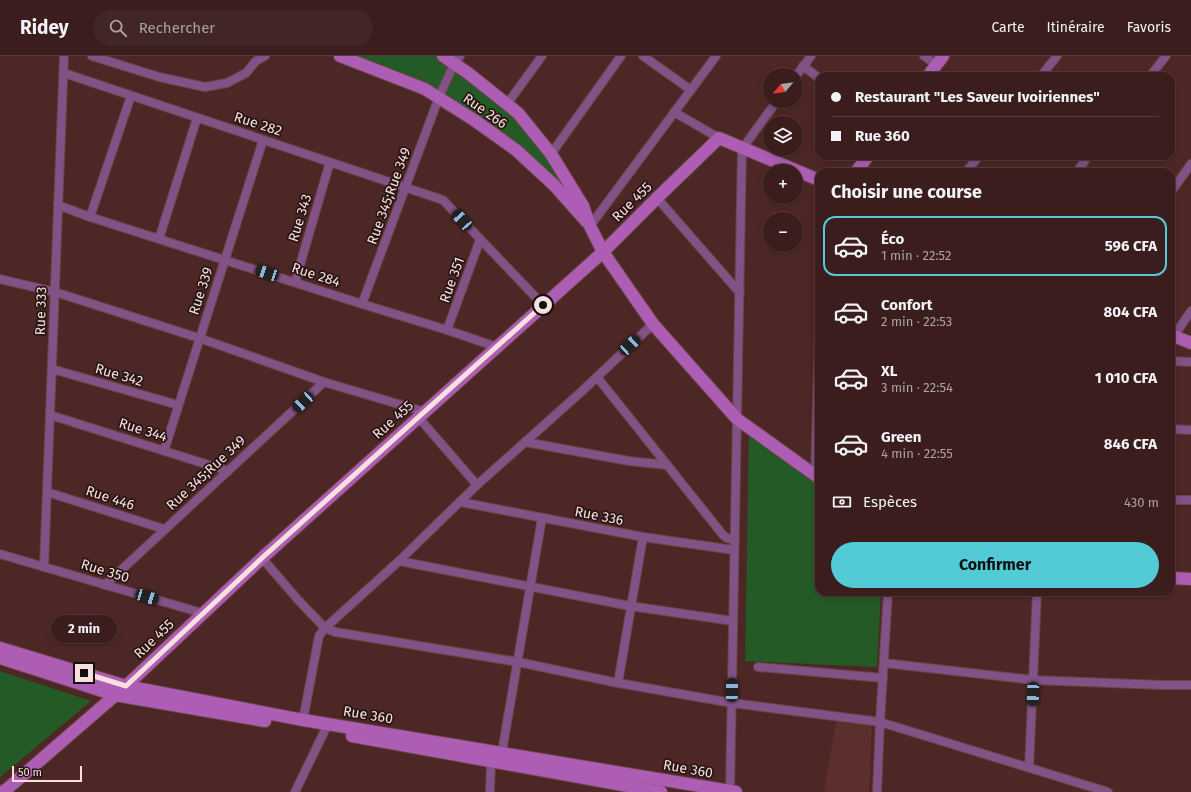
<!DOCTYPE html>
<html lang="fr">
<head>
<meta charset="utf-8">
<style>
	:root { --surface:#3a1d1c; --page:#412625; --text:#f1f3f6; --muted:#aba2a3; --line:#543b3b; --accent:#52cbd7 }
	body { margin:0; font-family:"Fira Sans",sans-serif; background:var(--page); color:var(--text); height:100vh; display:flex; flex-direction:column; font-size:15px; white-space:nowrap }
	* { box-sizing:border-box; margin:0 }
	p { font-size:13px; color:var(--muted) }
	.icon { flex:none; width:22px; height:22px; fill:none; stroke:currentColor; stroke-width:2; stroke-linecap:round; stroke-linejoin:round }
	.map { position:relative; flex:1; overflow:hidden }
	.drawer { position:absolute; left:815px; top:112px; width:360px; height:428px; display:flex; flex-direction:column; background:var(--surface); border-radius:12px; box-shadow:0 2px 6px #0003,0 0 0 1px var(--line) }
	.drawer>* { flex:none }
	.guide { position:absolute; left:815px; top:16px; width:360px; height:88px; border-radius:12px; box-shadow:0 2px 6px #0003,0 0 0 1px var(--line); display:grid; align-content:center; height:88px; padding:0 16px; background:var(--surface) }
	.needle { width:26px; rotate:241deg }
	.controls { position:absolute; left:763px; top:12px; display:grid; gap:8px }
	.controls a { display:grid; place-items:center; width:40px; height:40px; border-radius:50%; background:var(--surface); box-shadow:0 2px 6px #0003,0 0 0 1px var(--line); font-size:20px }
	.scale { position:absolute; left:12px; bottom:10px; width:70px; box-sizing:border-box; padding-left:4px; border:2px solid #f9dfdd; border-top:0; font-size:11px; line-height:14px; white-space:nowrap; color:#f9dfdd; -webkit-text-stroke:3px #271615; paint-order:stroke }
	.end { position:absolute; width:18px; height:18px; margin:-9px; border:5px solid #f9dfdd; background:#111; box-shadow:0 0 0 2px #111 }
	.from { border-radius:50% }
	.bubble { position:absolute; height:28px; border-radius:14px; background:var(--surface); box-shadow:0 2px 6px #0003,0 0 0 1px var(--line); font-size:13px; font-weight:700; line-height:28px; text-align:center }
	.car { position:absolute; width:12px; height:24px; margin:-12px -6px; border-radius:5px; box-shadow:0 0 3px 1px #0007; background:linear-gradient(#222 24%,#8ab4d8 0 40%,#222 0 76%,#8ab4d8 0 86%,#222 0) }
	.guide b { display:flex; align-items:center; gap:14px; height:38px; font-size:15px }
	.guide b+b { border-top:1px solid var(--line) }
	.guide i { width:10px; height:10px; background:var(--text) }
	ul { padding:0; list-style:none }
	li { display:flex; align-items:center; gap:12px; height:60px; margin:0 8px 6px; padding:0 8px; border:2px solid transparent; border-radius:12px }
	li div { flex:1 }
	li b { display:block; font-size:15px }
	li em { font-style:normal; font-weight:700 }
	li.current { border-color:var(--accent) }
	li>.icon { width:36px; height:36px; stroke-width:1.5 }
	h2 { padding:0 16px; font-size:18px; line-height:48px }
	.pay { display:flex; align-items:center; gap:10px; height:44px; padding:0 16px; font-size:15px }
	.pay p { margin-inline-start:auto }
	.cta { display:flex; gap:8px; margin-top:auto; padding:8px 16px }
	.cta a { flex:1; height:46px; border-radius:24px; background:var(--accent); color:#111; font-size:16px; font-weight:700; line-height:46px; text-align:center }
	header { display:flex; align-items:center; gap:24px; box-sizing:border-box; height:56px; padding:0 20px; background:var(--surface); border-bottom:1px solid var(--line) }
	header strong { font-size:19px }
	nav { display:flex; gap:22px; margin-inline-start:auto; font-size:14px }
	.search { width:280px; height:36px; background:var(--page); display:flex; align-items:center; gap:10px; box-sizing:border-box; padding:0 14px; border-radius:22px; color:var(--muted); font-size:15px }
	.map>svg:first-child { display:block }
	.built { fill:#5c2e2c }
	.green { fill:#245a26 }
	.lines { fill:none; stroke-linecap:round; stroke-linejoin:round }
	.street-casing { stroke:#694442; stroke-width:10 }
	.secondary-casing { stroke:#694442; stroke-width:14 }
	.street { stroke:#825186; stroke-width:8 }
	.secondary { stroke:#ad5eb4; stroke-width:12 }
	.route { stroke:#f9dfdd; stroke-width:5 }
	.labels { text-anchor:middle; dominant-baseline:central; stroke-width:3.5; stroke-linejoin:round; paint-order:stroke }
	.street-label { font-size:14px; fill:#f9dfdd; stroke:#271615 }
</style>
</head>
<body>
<header>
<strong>Ridey</strong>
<div class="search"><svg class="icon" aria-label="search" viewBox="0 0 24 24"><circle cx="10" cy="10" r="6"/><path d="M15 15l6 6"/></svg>Rechercher</div>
<nav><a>Carte</a><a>Itinéraire</a><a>Favoris</a></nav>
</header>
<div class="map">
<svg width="1191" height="736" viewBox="0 0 1191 736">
	<rect width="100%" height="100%" fill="#4d2725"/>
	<path class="built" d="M 836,666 L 872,670 L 869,736 L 824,736 Z"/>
	<g class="green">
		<path d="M 343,0 L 435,0 L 454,13 L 513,59 L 533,81 L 576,144 L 485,69 Z"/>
		<path d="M 749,374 L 819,428 L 819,536 L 881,536 L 877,611 L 745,605 Z"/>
		<path d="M 0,615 L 91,645 L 0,721 Z"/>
	</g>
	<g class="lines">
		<defs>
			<g id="street">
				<path d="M 92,0 L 159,21 L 205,31 L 227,27 L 246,17 L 256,5 L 265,0"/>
				<path d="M 643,0 L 691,34"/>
				<path d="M 924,0 L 937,9"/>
				<path d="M 803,10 L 819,22"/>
				<path d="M 64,17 L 443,144 L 543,249"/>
				<path d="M 796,20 L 811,0"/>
				<path d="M 1041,20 L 1057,0"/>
				<path d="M 1150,20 L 1166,0"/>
				<path d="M 507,48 L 542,0"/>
				<path d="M 674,56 L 719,82"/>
				<path d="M 551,98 L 621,0"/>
				<path d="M 966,116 L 979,100"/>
				<path d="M 1077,116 L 1088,100"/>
				<path d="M 1171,136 L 1191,108"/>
				<path d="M 657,142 L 740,237"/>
				<path d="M 58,149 L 90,161 L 362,248 L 447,274 L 497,291"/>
				<path d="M 90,161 L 131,40"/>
				<path d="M 590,170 L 716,0"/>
				<path d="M 159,183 L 197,62"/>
				<path d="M 0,223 L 55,236 L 199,282 L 324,326 L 425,356"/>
				<path d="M 295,226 L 330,106"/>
				<path d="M 362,248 L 439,41 L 454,8 L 460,0"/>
				<path d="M 447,274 L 480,184"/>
				<path d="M 1174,280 L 1191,255"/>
				<path d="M 1171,305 L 1191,306"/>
				<path d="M 52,313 L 178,349"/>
				<path d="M 597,321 L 723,479 L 727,482 L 735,484"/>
				<path d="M 50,359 L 228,415"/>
				<path d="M 419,362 L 477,429"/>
				<path d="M 1171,373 L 1191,374"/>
				<path d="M 525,386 L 629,405 L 667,409"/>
				<path d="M 164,395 L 263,84"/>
				<path d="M 815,420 L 819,278"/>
				<path d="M 47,436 L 164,473"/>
				<path d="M 1171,444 L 1191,444"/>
				<path d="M 460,446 L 643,481 L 734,494"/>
				<path d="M 0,498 L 202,557"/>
				<path d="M 262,502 L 299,545 L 325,572 L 335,576 L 518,606 L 618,627 L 732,647 L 880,666 L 1108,736"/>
				<path d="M 399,505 L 630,550 L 733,565"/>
				<path d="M 44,511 L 64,0"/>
				<path d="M 105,529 L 324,326"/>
				<path d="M 884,607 L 1033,624 L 1162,629 L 1191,629"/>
				<path d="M 758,611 L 883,622"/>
				<path d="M 618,627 L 643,481"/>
				<path d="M 303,664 L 319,580 L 325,572 L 399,505 L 477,429 L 581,336 L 653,268"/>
				<path d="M 502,696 L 542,462"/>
				<path d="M 1029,712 L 1037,536"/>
				<path d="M 730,735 L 742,93 L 777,45"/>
				<path d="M 295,736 L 328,668"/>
				<path d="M 490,736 L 491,706"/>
				<path d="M 877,736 L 880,666 L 888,536"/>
			</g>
			<g id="secondary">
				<path d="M 340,0 L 425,33 L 474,64 L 516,94 L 554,129 L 586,165"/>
				<path d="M 443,0 L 468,17 L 518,57 L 551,98 L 583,150 L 590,170 L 603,196 L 653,268 L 737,363 L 819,422"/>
				<path d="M 928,20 L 943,0"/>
				<path d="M 856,116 L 868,100"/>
				<path d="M 1171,279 L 1191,287"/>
				<path d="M 1171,522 L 1191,523"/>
				<path d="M 0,592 L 126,630 L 303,664 L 736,736"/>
				<path d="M 0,602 L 115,639 L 265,665"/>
				<path d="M 352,680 L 661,736"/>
				<path d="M 2,736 L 7,733 L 126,630 L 262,502 L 603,196 L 657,142 L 719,82 L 819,124"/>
			</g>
		</defs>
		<use href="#street" class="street-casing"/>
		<use href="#secondary" class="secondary-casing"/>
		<use href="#street" class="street"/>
		<use href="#secondary" class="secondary"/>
	</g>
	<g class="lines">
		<path class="route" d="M 84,617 L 126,630 L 262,502 L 543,249"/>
	</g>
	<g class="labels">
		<g class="street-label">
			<text transform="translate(485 55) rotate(35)">Rue 266</text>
			<text transform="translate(258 68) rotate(18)">Rue 282</text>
			<text transform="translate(389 140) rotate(-70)">Rue 345;Rue 349</text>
			<text transform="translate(632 146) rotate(-45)">Rue 455</text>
			<text transform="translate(300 162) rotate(-73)">Rue 343</text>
			<text transform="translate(316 219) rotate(18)">Rue 284</text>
			<text transform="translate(452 224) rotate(-70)">Rue 351</text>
			<text transform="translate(201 235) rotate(-72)">Rue 339</text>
			<text transform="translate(41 255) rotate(-88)">Rue 333</text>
			<text transform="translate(119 319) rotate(16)">Rue 342</text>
			<text transform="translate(393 364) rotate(-42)">Rue 455</text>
			<text transform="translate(143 374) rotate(17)">Rue 344</text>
			<text transform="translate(206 417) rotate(-43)">Rue 345;Rue 349</text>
			<text transform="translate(110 442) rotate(18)">Rue 446</text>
			<text transform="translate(599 460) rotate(11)">Rue 336</text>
			<text transform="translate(105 515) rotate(17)">Rue 350</text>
			<text transform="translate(154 583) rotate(-44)">Rue 455</text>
			<text transform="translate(368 659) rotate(9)">Rue 360</text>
			<text transform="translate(688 713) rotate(10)">Rue 360</text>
		</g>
	</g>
</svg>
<div class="controls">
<a><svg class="needle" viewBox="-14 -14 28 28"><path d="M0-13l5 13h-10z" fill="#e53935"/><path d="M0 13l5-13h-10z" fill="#aba2a3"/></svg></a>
<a><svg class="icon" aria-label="layers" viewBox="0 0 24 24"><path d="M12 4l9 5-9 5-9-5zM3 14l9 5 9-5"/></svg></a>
<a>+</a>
<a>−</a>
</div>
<div class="scale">50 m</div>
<i class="end from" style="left:543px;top:249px"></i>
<i class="end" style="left:84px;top:617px"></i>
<div class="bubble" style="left:51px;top:559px;width:66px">2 min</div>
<i class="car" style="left:462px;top:164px;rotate:318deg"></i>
<i class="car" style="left:267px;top:217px;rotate:288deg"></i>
<i class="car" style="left:630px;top:289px;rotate:47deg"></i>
<i class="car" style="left:303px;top:346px;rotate:227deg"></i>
<i class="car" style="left:147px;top:541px;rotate:107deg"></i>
<i class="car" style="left:732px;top:634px;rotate:1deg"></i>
<i class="car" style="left:1033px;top:638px;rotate:182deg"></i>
<div class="guide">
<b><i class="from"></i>Restaurant &quot;Les Saveur Ivoiriennes&quot;</b>
<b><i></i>Rue 360</b>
</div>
<section class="drawer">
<h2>Choisir une course</h2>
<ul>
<li class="current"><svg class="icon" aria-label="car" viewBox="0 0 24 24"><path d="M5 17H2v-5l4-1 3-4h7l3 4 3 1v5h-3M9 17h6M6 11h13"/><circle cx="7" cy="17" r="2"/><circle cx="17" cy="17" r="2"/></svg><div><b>Éco</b><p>1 min · 22:52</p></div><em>596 CFA</em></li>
<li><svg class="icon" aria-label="car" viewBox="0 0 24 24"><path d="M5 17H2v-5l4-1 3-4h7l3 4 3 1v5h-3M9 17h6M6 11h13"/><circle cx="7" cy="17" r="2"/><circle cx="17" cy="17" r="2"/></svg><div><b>Confort</b><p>2 min · 22:53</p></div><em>804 CFA</em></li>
<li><svg class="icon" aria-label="car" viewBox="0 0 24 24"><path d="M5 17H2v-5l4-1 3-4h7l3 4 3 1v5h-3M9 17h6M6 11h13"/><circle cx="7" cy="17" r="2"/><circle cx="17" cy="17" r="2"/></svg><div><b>XL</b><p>3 min · 22:54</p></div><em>1 010 CFA</em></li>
<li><svg class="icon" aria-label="car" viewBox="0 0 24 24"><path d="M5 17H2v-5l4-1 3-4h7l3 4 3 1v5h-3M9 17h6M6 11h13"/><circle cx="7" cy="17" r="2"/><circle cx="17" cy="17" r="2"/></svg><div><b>Green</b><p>4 min · 22:55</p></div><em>846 CFA</em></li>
</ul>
<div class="pay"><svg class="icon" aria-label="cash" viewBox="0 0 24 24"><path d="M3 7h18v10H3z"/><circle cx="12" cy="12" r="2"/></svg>Espèces<p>430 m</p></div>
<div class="cta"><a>Confirmer</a></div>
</section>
</div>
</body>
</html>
